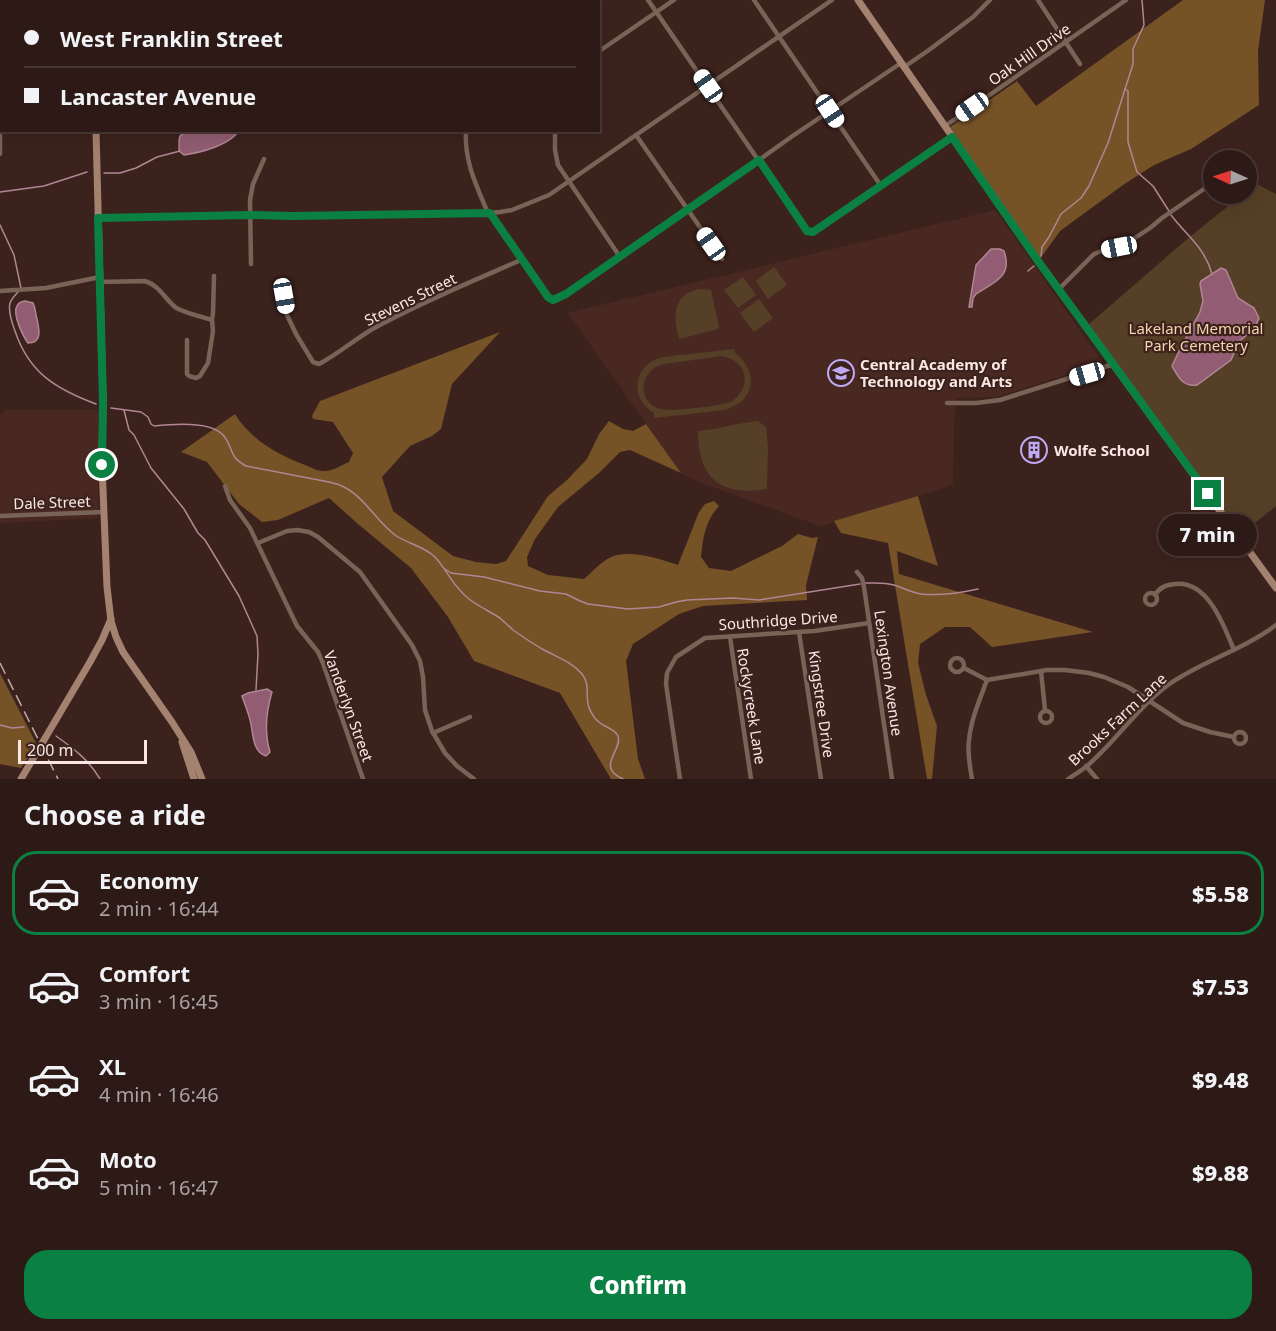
<!DOCTYPE html>
<html lang="en">
<head>
<meta charset="utf-8">
<style>
	:root { --surface:#2d1a16; --page:#392723; --text:#f1f3f6; --muted:#a7a1a1; --line:#483835; --accent:#0b8043 }
	body { margin:0; font-family:"Noto Sans",sans-serif; background:var(--page); color:var(--text); height:100vh; display:flex; flex-direction:column; font-size:22px; white-space:nowrap }
	* { box-sizing:border-box; margin:0 }
	p { font-size:20px; color:var(--muted) }
	.icon { flex:none; width:33px; height:33px; fill:none; stroke:currentColor; stroke-width:2; stroke-linecap:round; stroke-linejoin:round }
	.map { position:relative; height:779px; overflow:hidden }
	.panel { display:flex; flex-direction:column; background:var(--surface); flex:1 }
	.panel>* { flex:none }
	.banner { position:absolute; left:0px; top:0px; width:600px; height:132px; box-shadow:0 6px 24px #0002,0 0 0 2px var(--line); display:grid; align-content:center; height:132px; padding:0 24px; background:var(--surface) }
	.needle { width:39px; rotate:273deg }
	.fabs { position:absolute; left:1203px; top:150px; display:grid; gap:12px }
	.fabs a { display:grid; place-items:center; width:54px; height:54px; border-radius:50%; background:var(--surface); box-shadow:0 6px 24px #0002,0 0 0 2px var(--line); font-size:30px }
	.scale { position:absolute; left:18px; bottom:15px; width:129px; box-sizing:border-box; padding-left:6px; border:3px solid #fae7e3; border-top:0; font-size:16px; line-height:21px; white-space:nowrap; color:#fae7e3; -webkit-text-stroke:4px #3c221d; paint-order:stroke }
	.end { position:absolute; width:27px; height:27px; margin:-14px; border:8px solid #0b8043; background:#fff; box-shadow:0 0 0 3px #fff }
	.from { border-radius:50% }
	.bubble { position:absolute; height:42px; border-radius:21px; background:var(--surface); box-shadow:0 6px 24px #0002,0 0 0 2px var(--line); font-size:20px; font-weight:800; line-height:42px; text-align:center }
	.car { position:absolute; width:18px; height:36px; margin:-18px -9px; border-radius:8px; box-shadow:0 0 4px 2px #0007; background:linear-gradient(#fff 24%,#345 0 40%,#fff 0 76%,#345 0 86%,#fff 0) }
	.banner b { display:flex; align-items:center; gap:21px; height:57px; font-size:22px }
	.banner b+b { border-top:2px solid var(--line) }
	.banner i { width:15px; height:15px; background:var(--text) }
	ul { padding:0; list-style:none }
	li { display:flex; align-items:center; gap:18px; height:84px; margin:0 12px 9px; padding:0 12px; border:3px solid transparent; border-radius:24px }
	li div { flex:1 }
	li b { display:block; font-size:22px }
	li em { font-style:normal; font-weight:800 }
	li.selected { border-color:var(--accent) }
	li>.icon { width:54px; height:54px; stroke-width:1.5 }
	h2 { padding:0 24px; font-size:27px; line-height:72px }
	.button { display:flex; gap:12px; margin-top:auto; padding:12px 24px }
	.button a { flex:1; height:69px; border-radius:24px; background:var(--accent); color:#fff; font-size:24px; font-weight:800; line-height:69px; text-align:center }
	.map>svg:first-child { display:block }
	.built { fill:#4a2822 }
	.green { fill:#553f26; fill-rule:evenodd }
	.forest { fill:#765227 }
	.water { fill:#925d72; stroke:#b18694; stroke-width:1.5 }
	.lines { fill:none; stroke-linecap:round; stroke-linejoin:round }
	.stream { stroke:#b18694; stroke-width:1.5 }
	.minor { stroke:#796357; stroke-width:4.5 }
	.secondary { stroke:#a5826f; stroke-width:7 }
	.rail { stroke:#c1aca8; stroke-width:1.5; stroke-dasharray:12 6; stroke-linecap:butt }
	.route { stroke:#0b8043; stroke-width:8 }
	.labels { text-anchor:middle; dominant-baseline:central; stroke-width:4.5; stroke-linejoin:round; paint-order:stroke }
	.street-label { font-size:15px; fill:#fae7e3; stroke:#3c221d }
	.park-label { font-size:15px; fill:#f7d4ae; stroke:#3c221d }
	.poi-label { font-size:15px; font-weight:bold; fill:#fae7e3; stroke:#3c221d; text-anchor:start }
</style>
</head>
<body>
<div class="map">
<svg width="1276" height="779" viewBox="0 0 1276 779">
	<rect width="100%" height="100%" fill="#3c221d"/>
	<g class="built">
		<path d="M 995,210 L 1103,363 L 996,397 L 956,398 L 954,424 L 953,485 L 825,525 L 820,526 L 699,482 L 681,473 L 568,313 Z"/>
		<path d="M 6,410 L 98,410 L 98,518 L 0,523 L 0,416 Z"/>
	</g>
	<g class="green">
		<path d="M 1253,182 L 1276,194 L 1276,506 L 1240,535 L 1088,325 L 1186,240 L 1243,194 L 1246,194 L 1247,190 Z"/>
		<path d="M 774,267 L 787,285 L 768,299 L 756,281 Z"/>
		<path d="M 743,277 L 756,295 L 738,308 L 724,290 Z"/>
		<path d="M 700,289 L 711,290 L 719,326 L 718,329 L 679,339 C 673,317 672,294 700,289 Z"/>
		<path d="M 759,299 L 773,318 L 754,332 L 740,313 Z"/>
		<path d="M 734,349 L 735,353 C 760,372 755,402 724,410 L 654,418 L 654,413 C 628,398 634,363 663,357 ZM 722,356 C 748,361 753,387 731,402 C 718,406 668,413 657,408 C 635,398 642,368 664,364 Z"/>
		<path d="M 758,421 L 766,427 L 768,447 L 767,489 C 721,497 698,478 698,431 C 719,429 738,423 758,421 Z"/>
	</g>
	<g class="forest">
		<path d="M 1183,0 L 1265,0 L 1258,51 L 1259,105 L 1191,149 L 1154,165 L 1123,185 L 1060,231 L 1040,259 L 950,127 L 1017,81 L 1036,106 Z"/>
		<path d="M 500,332 L 452,384 L 441,429 L 432,436 L 410,446 L 382,477 L 393,511 L 453,556 L 476,562 L 496,564 L 506,561 L 548,496 L 567,480 L 587,459 L 599,434 L 609,421 L 623,429 L 633,431 L 646,424 L 681,473 L 630,450 L 620,452 L 599,473 L 558,507 L 535,539 L 527,557 L 528,566 L 548,575 L 584,579 C 593,571 601,562 611,557 C 630,549 660,559 678,565 L 699,512 L 705,504 L 714,501 L 719,506 C 705,521 703,538 701,557 L 709,568 L 731,571 L 782,546 L 798,534 L 812,538 L 818,537 L 806,585 L 807,600 L 703,606 L 679,614 L 633,644 L 626,661 L 638,759 L 645,779 L 611,779 L 560,693 L 474,661 L 448,617 L 411,568 L 358,524 L 329,498 L 278,520 L 262,522 L 239,504 L 207,462 L 181,452 L 235,414 C 250,439 278,455 305,465 C 310,467 317,471 323,471 C 331,472 342,465 349,462 L 353,453 L 333,422 L 313,419 L 312,416 L 320,401 Z"/>
		<path d="M 918,496 L 938,566 L 897,551 L 899,574 L 1093,632 L 992,647 L 970,627 L 945,627 L 920,644 L 918,663 L 926,695 L 937,726 L 932,779 L 927,779 L 888,543 L 841,533 L 834,521 Z"/>
		<path d="M 0,673 L 37,745 L 21,768 L 0,764 Z"/>
	</g>
	<g class="water">
		<path d="M 192,131 L 238,130 L 238,131 C 231,145 199,153 184,155 L 179,151 C 180,138 175,134 192,131 Z"/>
		<path d="M 991,249 L 1000,249 L 1004,251 C 1013,277 994,282 976,294 L 973,298 L 972,307 L 969,307 L 976,265 Z"/>
		<path d="M 1221,268 L 1226,270 L 1238,298 L 1254,308 L 1259,318 L 1255,327 L 1239,342 L 1231,360 L 1197,385 C 1183,387 1178,377 1172,366 L 1180,349 L 1200,312 L 1203,301 L 1200,284 L 1201,281 Z"/>
		<path d="M 25,301 L 33,303 C 36,309 35,313 37,319 C 39,329 43,343 28,343 C 23,336 12,314 17,306 C 19,302 21,302 25,301 Z"/>
		<path d="M 267,689 L 272,692 C 266,712 264,732 270,752 L 266,756 C 253,752 253,735 251,724 C 249,714 245,705 242,696 L 248,693 Z"/>
	</g>
	<g class="lines">
		<g class="stream">
			<path d="M 1125,89 L 1128,91 L 1128,142 L 1137,172 L 1153,186 L 1169,211"/>
			<path d="M 104,173 L 120,173 L 136,168 L 157,157 L 180,151"/>
			<path d="M 0,192 L 44,186 L 87,172"/>
			<path d="M 1171,215 C 1187,236 1205,248 1212,274"/>
			<path d="M 0,225 L 14,255 L 21,288 C 18,293 12,297 10,303 C 8,311 12,323 15,331 C 29,373 56,389 96,404"/>
			<path d="M 1041,256 L 1042,247 L 1049,237 L 1061,214 L 1081,198 L 1089,186 L 1108,143 L 1133,64 L 1133,49 L 1144,25 L 1142,0"/>
			<path d="M 1028,271 L 1034,266"/>
			<path d="M 111,408 L 141,412 L 148,417 L 151,424 L 154,426 C 172,424 212,421 224,436 C 234,449 228,456 246,466 L 329,482 C 333,483 338,484 342,486 C 364,496 376,521 395,535 C 408,544 424,546 435,557 C 448,571 452,586 469,599 C 478,606 489,611 500,618 C 504,622 509,626 513,630 C 523,637 533,644 544,650 C 557,657 572,662 582,674 C 592,686 583,700 591,712 C 593,716 596,720 600,723 C 605,727 615,729 618,736 C 623,750 595,767 623,779"/>
			<path d="M 124,410 L 129,430 L 134,435 L 151,468 L 184,509 L 198,533 L 205,540 L 239,596 L 257,636 L 258,654 L 256,690"/>
			<path d="M 445,569 L 451,573 L 484,577 L 540,591 L 566,594 L 580,601 L 588,604 L 628,609 L 659,607 L 676,602 L 687,600 L 733,598 L 759,600 L 860,584"/>
			<path d="M 865,583 C 875,583 884,582 894,585 C 903,588 911,592 921,594 C 940,596 960,593 978,589"/>
			<path d="M 0,725 L 12,728 L 24,727"/>
			<path d="M 56,736 C 73,748 89,760 100,779"/>
		</g>
		<g class="minor">
			<path d="M 648,0 L 807,231 L 815,231 L 952,137"/>
			<path d="M 754,0 L 881,186"/>
			<path d="M 1038,0 L 1080,64"/>
			<path d="M 70,2 L 70,0"/>
			<path d="M 477,2 L 477,0"/>
			<path d="M 563,2 L 563,0"/>
			<path d="M 598,52 L 674,0"/>
			<path d="M 904,67 L 929,50 L 973,17 L 990,0"/>
			<path d="M 0,85 L 1,0"/>
			<path d="M 0,97 L 2,97"/>
			<path d="M 0,116 L 0,154"/>
			<path d="M 945,126 L 1126,0"/>
			<path d="M 466,130 C 464,161 476,185 488,213"/>
			<path d="M 555,130 L 555,150 L 558,165 L 620,257"/>
			<path d="M 636,135 L 722,259"/>
			<path d="M 1245,160 L 1246,160"/>
			<path d="M 490,213 L 547,298 L 553,300 L 559,298 L 724,185 L 794,135 L 901,63"/>
			<path d="M 98,218 L 250,215 L 478,214 L 500,212 L 512,210 L 549,195 L 832,0"/>
			<path d="M 251,264 L 250,200 L 253,184 L 264,159"/>
			<path d="M 100,282 L 145,281 C 160,286 164,298 175,307 C 181,312 203,317 212,320"/>
			<path d="M 1059,289 L 1094,254 L 1104,250 L 1119,247 L 1126,244 L 1150,228 L 1162,218 L 1214,182"/>
			<path d="M 0,291 L 46,288 L 100,277"/>
			<path d="M 284,296 L 287,315 L 296,334 L 313,362 L 319,364 C 340,353 357,337 378,326 C 424,301 473,281 521,260"/>
			<path d="M 187,340 L 187,374 L 189,376 L 196,378 L 200,376 L 208,363 L 213,331 L 212,320 L 213,313 L 214,276"/>
			<path d="M 947,403 L 976,403 L 1000,400 L 1114,364"/>
			<path d="M 225,486 L 230,500 L 250,528 L 297,626 L 318,652 L 323,663 L 363,779"/>
			<path d="M 0,516 L 104,512"/>
			<path d="M 258,543 L 287,531 L 297,530 L 309,532 L 318,537 L 360,572 L 412,645 L 420,661 L 423,677 L 425,710 L 432,731 L 445,753 L 457,766 L 474,779"/>
			<path d="M 857,572 L 862,578 L 864,587 L 892,779"/>
			<circle cx="1151" cy="599" r="6"/>
			<path d="M 1155,595 C 1160,587 1166,585 1175,584 C 1208,580 1224,626 1234,650"/>
			<path d="M 799,632 L 821,779"/>
			<path d="M 730,637 L 751,779"/>
			<circle cx="957" cy="665" r="7"/>
			<path d="M 964,668 L 987,680 L 1047,670 L 1065,670 L 1089,673 L 1104,677 L 1128,687 L 1183,723 L 1210,732 L 1234,737"/>
			<path d="M 1041,671 L 1045,710"/>
			<circle cx="1046" cy="717" r="6"/>
			<circle cx="1240" cy="738" r="6"/>
			<path d="M 433,733 L 470,717"/>
			<path d="M 1086,766 L 1097,779"/>
			<path d="M 680,779 L 666,684 L 667,673 L 676,657 L 705,638 L 814,631 L 869,623"/>
			<path d="M 972,779 C 970,766 967,753 969,740 C 971,719 980,699 987,680"/>
			<path d="M 1068,779 C 1074,775 1081,771 1087,766 C 1116,741 1137,708 1168,685 C 1202,661 1243,650 1276,625"/>
		</g>
		<g class="secondary">
			<path d="M 858,0 L 1038,261 L 1276,588"/>
			<path d="M 145,2 L 145,0"/>
			<path d="M 96,130 L 103,400 L 102,465 L 107,587 L 111,621 L 116,637 L 123,652 L 172,722 L 191,752 L 202,779"/>
			<path d="M 182,742 L 194,779"/>
			<path d="M 21,779 L 90,662 L 102,640 L 111,619"/>
		</g>
		<path class="rail" d="M 0,663 L 58,779"/>
	</g>
	<g class="lines">
		<path class="route" d="M 102,465 L 103,400 L 98,218 L 250,215 L 291,216 L 490,213 L 548,297 L 553,300 L 566,294 L 759,160 L 807,231 L 813,232 L 952,137 L 1038,261 L 1208,494"/>
	</g>
	<defs>
		<symbol id="school-ring" viewBox="-11 -11 22 22"><circle r="9.5" fill="#3c221d" stroke="#bfa9f4" stroke-width="1.5"/><path d="M0-5L7-2L0 1L-7-2ZM-4 1L0 2.5L4 1V4Q0 6-4 4Z" fill="#bfa9f4"/></symbol>
		<symbol id="building-ring" viewBox="-11 -11 22 22"><circle r="9.5" fill="#3c221d" stroke="#bfa9f4" stroke-width="1.5"/><path d="M-4-6H4V6H1V3H-1V6H-4ZM-2.5-4.3h1.7v1.8h-1.7ZM.8-4.3h1.7v1.8H.8ZM-2.5-1h1.7V.8h-1.7ZM.8-1h1.7V.8H.8Z" fill="#bfa9f4"/></symbol>
	</defs>
	<g fill-rule="evenodd">
		<use href="#school-ring" x="826" y="358" width="30" height="30"/>
		<use href="#building-ring" x="1019" y="435" width="30" height="30"/>
	</g>
	<g class="labels">
		<g class="street-label">
			<text transform="translate(1029 54) rotate(-35)">Oak Hill Drive</text>
			<text transform="translate(410 299) rotate(-26)">Stevens Street</text>
			<text transform="translate(52 502) rotate(-2)">Dale Street</text>
			<text transform="translate(778 620) rotate(-4)">Southridge Drive</text>
			<text transform="translate(889 673) rotate(82)">Lexington Avenue</text>
			<text transform="translate(822 704) rotate(82)">Kingstree Drive</text>
			<text transform="translate(349 706) rotate(70)">Vanderlyn Street</text>
			<text transform="translate(752 706) rotate(81)">Rockycreek Lane</text>
			<text transform="translate(1117 719) rotate(-43)">Brooks Farm Lane</text>
		</g>
		<g class="park-label">
			<text x="1196" y="328">Lakeland Memorial<tspan x="1196" dy="17">Park Cemetery</tspan></text>
		</g>
		<g class="poi-label">
			<text x="860" y="364">Central Academy of<tspan x="860" dy="17">Technology and Arts</tspan></text>
			<text x="1054" y="450">Wolfe School</text>
		</g>
	</g>
</svg>
<div class="fabs">
<a><svg class="needle" viewBox="-14 -14 28 28"><path d="M0-13l5 13h-10z" fill="#e53935"/><path d="M0 13l5-13h-10z" fill="#a7a1a1"/></svg></a>
</div>
<div class="scale">200 m</div>
<i class="end from" style="left:102px;top:465px"></i>
<i class="end" style="left:1208px;top:494px"></i>
<div class="bubble" style="left:1158px;top:514px;width:99px">7 min</div>
<i class="car" style="left:708px;top:86px;rotate:325deg"></i>
<i class="car" style="left:972px;top:107px;rotate:235deg"></i>
<i class="car" style="left:830px;top:111px;rotate:146deg"></i>
<i class="car" style="left:711px;top:244px;rotate:325deg"></i>
<i class="car" style="left:1119px;top:247px;rotate:259deg"></i>
<i class="car" style="left:284px;top:296px;rotate:170deg"></i>
<i class="car" style="left:1087px;top:374px;rotate:254deg"></i>
<div class="banner">
<b><i class="from"></i>West Franklin Street</b>
<b><i></i>Lancaster Avenue</b>
</div>
</div>
<section class="panel">
<h2>Choose a ride</h2>
<ul>
<li class="selected"><svg class="icon" aria-label="car" viewBox="0 0 24 24"><path d="M5 17H2v-5l4-1 3-4h7l3 4 3 1v5h-3M9 17h6M6 11h13"/><circle cx="7" cy="17" r="2"/><circle cx="17" cy="17" r="2"/></svg><div><b>Economy</b><p>2 min · 16:44</p></div><em>$5.58</em></li>
<li><svg class="icon" aria-label="car" viewBox="0 0 24 24"><path d="M5 17H2v-5l4-1 3-4h7l3 4 3 1v5h-3M9 17h6M6 11h13"/><circle cx="7" cy="17" r="2"/><circle cx="17" cy="17" r="2"/></svg><div><b>Comfort</b><p>3 min · 16:45</p></div><em>$7.53</em></li>
<li><svg class="icon" aria-label="car" viewBox="0 0 24 24"><path d="M5 17H2v-5l4-1 3-4h7l3 4 3 1v5h-3M9 17h6M6 11h13"/><circle cx="7" cy="17" r="2"/><circle cx="17" cy="17" r="2"/></svg><div><b>XL</b><p>4 min · 16:46</p></div><em>$9.48</em></li>
<li><svg class="icon" aria-label="car" viewBox="0 0 24 24"><path d="M5 17H2v-5l4-1 3-4h7l3 4 3 1v5h-3M9 17h6M6 11h13"/><circle cx="7" cy="17" r="2"/><circle cx="17" cy="17" r="2"/></svg><div><b>Moto</b><p>5 min · 16:47</p></div><em>$9.88</em></li>
</ul>
<div class="button"><a>Confirm</a></div>
</section>
</body>
</html>
